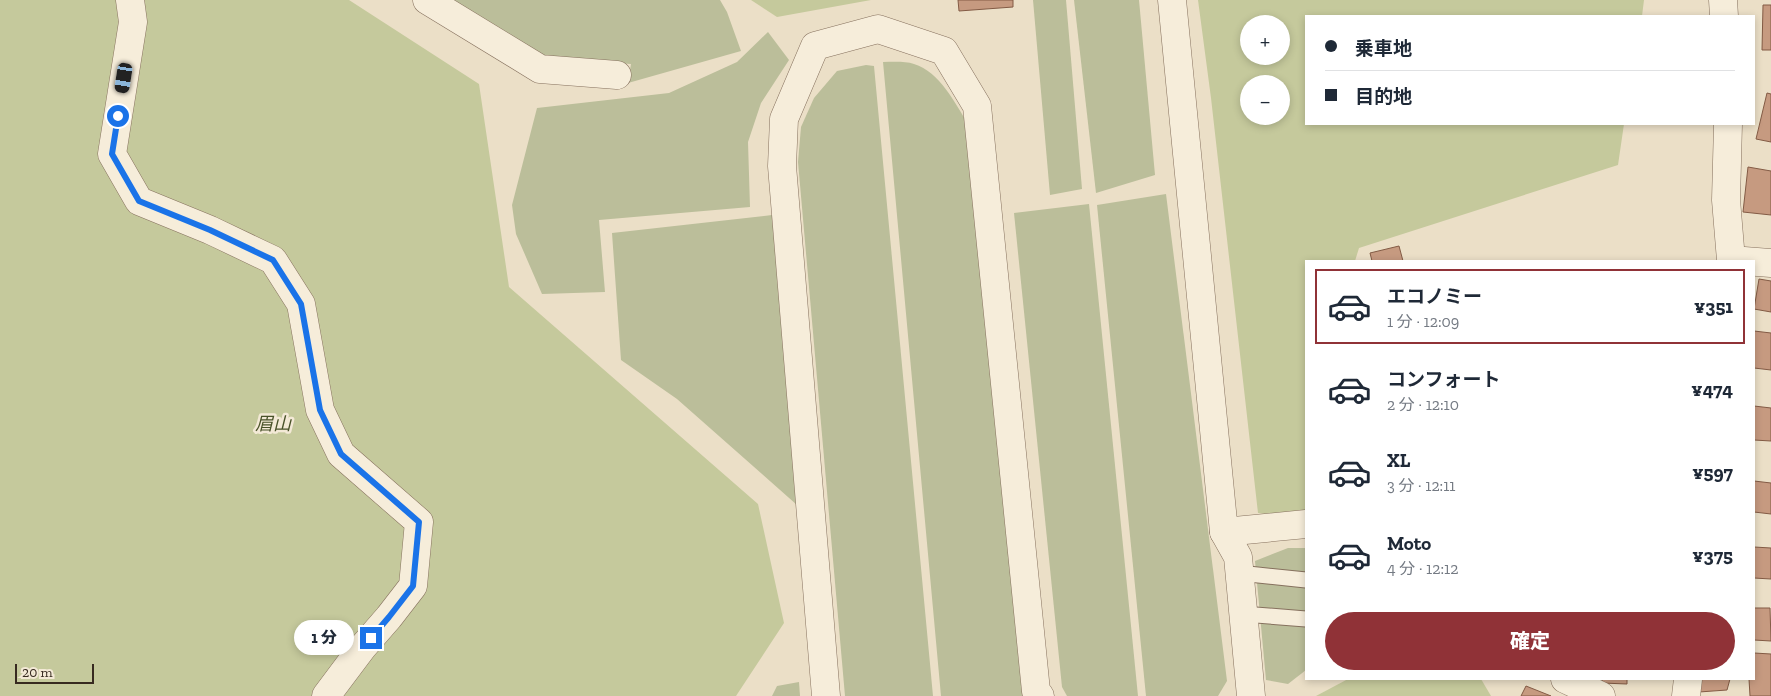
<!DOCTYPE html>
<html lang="ja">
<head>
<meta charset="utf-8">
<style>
	:root { --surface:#fff; --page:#f6f6f7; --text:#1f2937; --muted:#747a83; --line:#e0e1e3; --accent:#903237 }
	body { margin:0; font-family:"Zilla Slab","Noto Sans JP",serif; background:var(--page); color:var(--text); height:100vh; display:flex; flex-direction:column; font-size:19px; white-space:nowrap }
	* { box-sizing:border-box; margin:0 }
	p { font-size:16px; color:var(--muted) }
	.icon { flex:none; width:28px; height:28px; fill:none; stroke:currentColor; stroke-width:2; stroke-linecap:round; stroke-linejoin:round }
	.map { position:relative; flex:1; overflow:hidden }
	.drawer { position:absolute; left:1305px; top:260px; width:450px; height:420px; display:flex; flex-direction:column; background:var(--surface); border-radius:0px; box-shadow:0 2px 8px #0003 }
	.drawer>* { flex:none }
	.banner { position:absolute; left:1305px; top:15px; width:450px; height:110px; border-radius:0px; box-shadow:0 2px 8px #0003; display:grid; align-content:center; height:110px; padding:0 20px; background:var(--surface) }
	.tools { position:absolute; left:1240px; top:15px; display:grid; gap:10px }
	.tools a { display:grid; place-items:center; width:50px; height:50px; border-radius:50%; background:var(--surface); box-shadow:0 2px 8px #0003; font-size:25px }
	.scale { position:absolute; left:15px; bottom:12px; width:79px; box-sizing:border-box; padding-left:5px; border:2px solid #372a20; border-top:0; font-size:14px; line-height:18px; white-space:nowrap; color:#372a20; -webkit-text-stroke:4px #f3e9d6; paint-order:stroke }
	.end { position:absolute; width:22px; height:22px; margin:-11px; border:6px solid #1a73e8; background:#fff; box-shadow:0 0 0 2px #fff }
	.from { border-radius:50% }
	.bubble { position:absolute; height:35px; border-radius:18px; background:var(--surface); box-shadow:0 2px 8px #0003; font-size:16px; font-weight:800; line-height:35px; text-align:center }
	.car { position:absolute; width:15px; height:30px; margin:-15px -8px; border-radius:6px; box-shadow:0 0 4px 1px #0007; background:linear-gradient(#222 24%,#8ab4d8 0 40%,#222 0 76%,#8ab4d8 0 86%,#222 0) }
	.banner b { display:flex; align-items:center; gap:18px; height:48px; font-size:19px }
	.banner b+b { border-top:1px solid var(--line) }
	.banner i { width:12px; height:12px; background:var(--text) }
	ul { padding:9px 0 0; list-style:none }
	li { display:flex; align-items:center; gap:15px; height:75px; margin:0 10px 8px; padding:0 10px; border:2px solid transparent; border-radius:0px }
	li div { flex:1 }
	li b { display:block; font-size:19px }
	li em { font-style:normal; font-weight:800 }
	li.on { border-color:var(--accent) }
	li>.icon { width:45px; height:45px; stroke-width:1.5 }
	.action { display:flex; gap:10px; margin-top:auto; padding:10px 20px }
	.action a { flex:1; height:58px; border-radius:30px; background:var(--accent); color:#fff; font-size:20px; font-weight:800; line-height:58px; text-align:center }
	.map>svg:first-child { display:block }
	.green { fill:#c5c99c; fill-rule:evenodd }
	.cemetery { fill:#bbbe9a }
	.building { fill:#c69a80; stroke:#835b45 }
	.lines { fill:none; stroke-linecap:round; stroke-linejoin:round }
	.lane-casing { stroke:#86715e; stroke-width:17 }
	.street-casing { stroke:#86715e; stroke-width:29 }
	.lane { stroke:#f6edda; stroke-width:15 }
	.street { stroke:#f6edda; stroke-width:28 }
	.route { stroke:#1a73e8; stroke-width:6 }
	.labels { text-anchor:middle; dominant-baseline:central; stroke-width:5; stroke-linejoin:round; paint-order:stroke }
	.park-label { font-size:18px; font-style:italic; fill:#495229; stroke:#f3e9d6 }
</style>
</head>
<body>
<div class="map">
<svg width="1771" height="696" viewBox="0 0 1771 696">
	<rect width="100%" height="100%" fill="#ebdfc7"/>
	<g class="green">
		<path d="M 0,0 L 349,0 L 479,84 L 509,287 L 758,504 L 784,623 L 736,696 L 0,696 Z"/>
		<path d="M 751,0 L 871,0 L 777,17 Z"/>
		<path d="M 1198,0 L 1644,0 L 1642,16 L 1306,16 L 1306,124 L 1624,124 L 1618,165 L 1359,248 L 1355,261 L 1306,261 L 1306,519 L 1258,513 L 1211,98 ZM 1249,24 L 1281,24 L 1281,56 L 1249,56 ZM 1249,84 L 1281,84 L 1281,116 L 1249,116 Z"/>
		<path d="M 1348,679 L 1481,679 L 1491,696 L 1316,696 Z"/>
	</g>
	<g class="cemetery">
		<path d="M 446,0 L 720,0 L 727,12 L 741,51 L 628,83 L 631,64 L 540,58 Z"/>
		<path d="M 1033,0 L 1066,0 L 1082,189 L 1050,195 Z"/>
		<path d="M 1074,0 L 1139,0 L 1155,175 L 1096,193 Z"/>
		<path d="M 768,32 L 789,60 L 761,103 L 748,142 L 750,207 L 599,220 L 605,292 L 542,294 L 516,234 L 512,205 L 537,108 L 669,93 L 737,62 Z"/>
		<path d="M 883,62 C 893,62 905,61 914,64 C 940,72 955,103 968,124 L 1024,696 L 941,696 Z"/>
		<path d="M 866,65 L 874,66 L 933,696 L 845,696 L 798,162 L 801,127 L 814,98 L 837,71 Z"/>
		<path d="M 1166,194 L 1227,681 L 1218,696 L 1146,696 L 1097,205 Z"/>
		<path d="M 1089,204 L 1138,696 L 1067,696 L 1062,687 L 1014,213 Z"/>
		<path d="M 772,215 L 797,505 L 677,399 L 621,360 L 612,233 Z"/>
		<path d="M 1288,548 L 1306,548 L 1306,670 L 1288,684 L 1266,680 L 1255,561 Z"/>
		<path d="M 799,682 L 800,696 L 772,696 L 777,686 Z"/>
	</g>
	<g class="building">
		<path d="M 958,0 L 1013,0 L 1013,7 L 959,11 Z"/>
		<path d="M 1763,5 L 1771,5 L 1771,50 L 1762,50 Z"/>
		<path d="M 1767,93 L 1771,94 L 1771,142 L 1756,139 Z"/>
		<path d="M 1748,167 L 1771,171 L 1771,215 L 1743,212 Z"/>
		<path d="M 1399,246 L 1403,261 L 1372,261 L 1370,253 Z"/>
		<path d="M 1759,279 L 1771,281 L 1771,312 L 1754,309 Z"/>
		<path d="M 1754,331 L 1771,333 L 1771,370 L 1754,368 Z"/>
		<path d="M 1754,406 L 1771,408 L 1771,441 L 1754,440 Z"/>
		<path d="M 1754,481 L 1771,483 L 1771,514 L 1754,512 Z"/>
		<path d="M 1754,547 L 1771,548 L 1771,579 L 1754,578 Z"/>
		<path d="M 1754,608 L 1770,608 L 1771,641 L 1754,640 Z"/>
		<path d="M 1754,653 L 1771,654 L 1771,696 L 1750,696 L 1749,679 L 1754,679 Z"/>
		<path d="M 1602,679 L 1627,679 L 1627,684 L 1602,683 Z"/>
		<path d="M 1700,679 L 1730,679 L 1727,690 L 1699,692 Z"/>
		<path d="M 1526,686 L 1551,696 L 1521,696 Z"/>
	</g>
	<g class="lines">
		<defs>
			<g id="lane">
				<path d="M 1239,573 L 1306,580"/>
				<path d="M 1243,614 L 1306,619"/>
			</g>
			<g id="street">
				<path d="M 130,0 L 133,22 L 112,154 L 139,201 L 210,230 L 273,260 L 301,304 L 320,410 L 341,454 L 419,522 L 413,586 L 389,617 L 362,648 L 326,696"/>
				<path d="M 427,0 L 540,69 L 617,75"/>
				<path d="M 1172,0 L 1224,532 L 1238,557 L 1251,696"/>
				<path d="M 1723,0 L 1724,16"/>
				<path d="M 1728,124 L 1726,200 L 1731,260 L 1771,263"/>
				<path d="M 1224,532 L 1306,524"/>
				<path d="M 1565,679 L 1601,696"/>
				<path d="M 826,696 L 782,166 L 784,119 L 815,46 L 878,29 L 944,51 L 977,106 L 1036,691 L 1040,696"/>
				<path d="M 1686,696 L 1688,679"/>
			</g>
		</defs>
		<use href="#lane" class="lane-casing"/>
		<use href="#street" class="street-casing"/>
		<use href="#lane" class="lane"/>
		<use href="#street" class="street"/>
	</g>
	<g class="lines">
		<path class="route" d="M 118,116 L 112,154 L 139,201 L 210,230 L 273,260 L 301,304 L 320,410 L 341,454 L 419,522 L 413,586 L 389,617 L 371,638"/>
	</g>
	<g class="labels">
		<g class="park-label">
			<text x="273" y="424">眉山</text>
		</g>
	</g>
</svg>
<div class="tools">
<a>+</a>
<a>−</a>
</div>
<div class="scale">20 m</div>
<i class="end from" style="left:118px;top:116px"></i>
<i class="end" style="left:371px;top:638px"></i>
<div class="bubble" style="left:294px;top:620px;width:60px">1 分</div>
<i class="car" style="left:124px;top:78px;rotate:189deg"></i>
<div class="banner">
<b><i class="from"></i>乗車地</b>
<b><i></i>目的地</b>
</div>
<section class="drawer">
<ul>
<li class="on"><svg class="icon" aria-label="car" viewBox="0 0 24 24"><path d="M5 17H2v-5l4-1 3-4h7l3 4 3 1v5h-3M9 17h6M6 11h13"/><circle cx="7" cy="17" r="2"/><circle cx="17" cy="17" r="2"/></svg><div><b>エコノミー</b><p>1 分 · 12:09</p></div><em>¥351</em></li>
<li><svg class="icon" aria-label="car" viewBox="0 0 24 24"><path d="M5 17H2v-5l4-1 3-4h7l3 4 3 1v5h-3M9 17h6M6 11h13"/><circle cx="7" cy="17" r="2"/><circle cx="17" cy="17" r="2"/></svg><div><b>コンフォート</b><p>2 分 · 12:10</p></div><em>¥474</em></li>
<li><svg class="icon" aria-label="car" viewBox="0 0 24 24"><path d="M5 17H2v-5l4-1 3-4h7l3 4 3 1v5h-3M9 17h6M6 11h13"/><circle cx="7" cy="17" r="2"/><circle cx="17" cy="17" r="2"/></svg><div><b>XL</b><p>3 分 · 12:11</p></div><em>¥597</em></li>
<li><svg class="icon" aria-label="car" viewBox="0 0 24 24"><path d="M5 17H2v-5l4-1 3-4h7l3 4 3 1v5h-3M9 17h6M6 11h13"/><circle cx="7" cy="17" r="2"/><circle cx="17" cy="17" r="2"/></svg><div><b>Moto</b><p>4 分 · 12:12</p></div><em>¥375</em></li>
</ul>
<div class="action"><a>確定</a></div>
</section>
</div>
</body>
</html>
